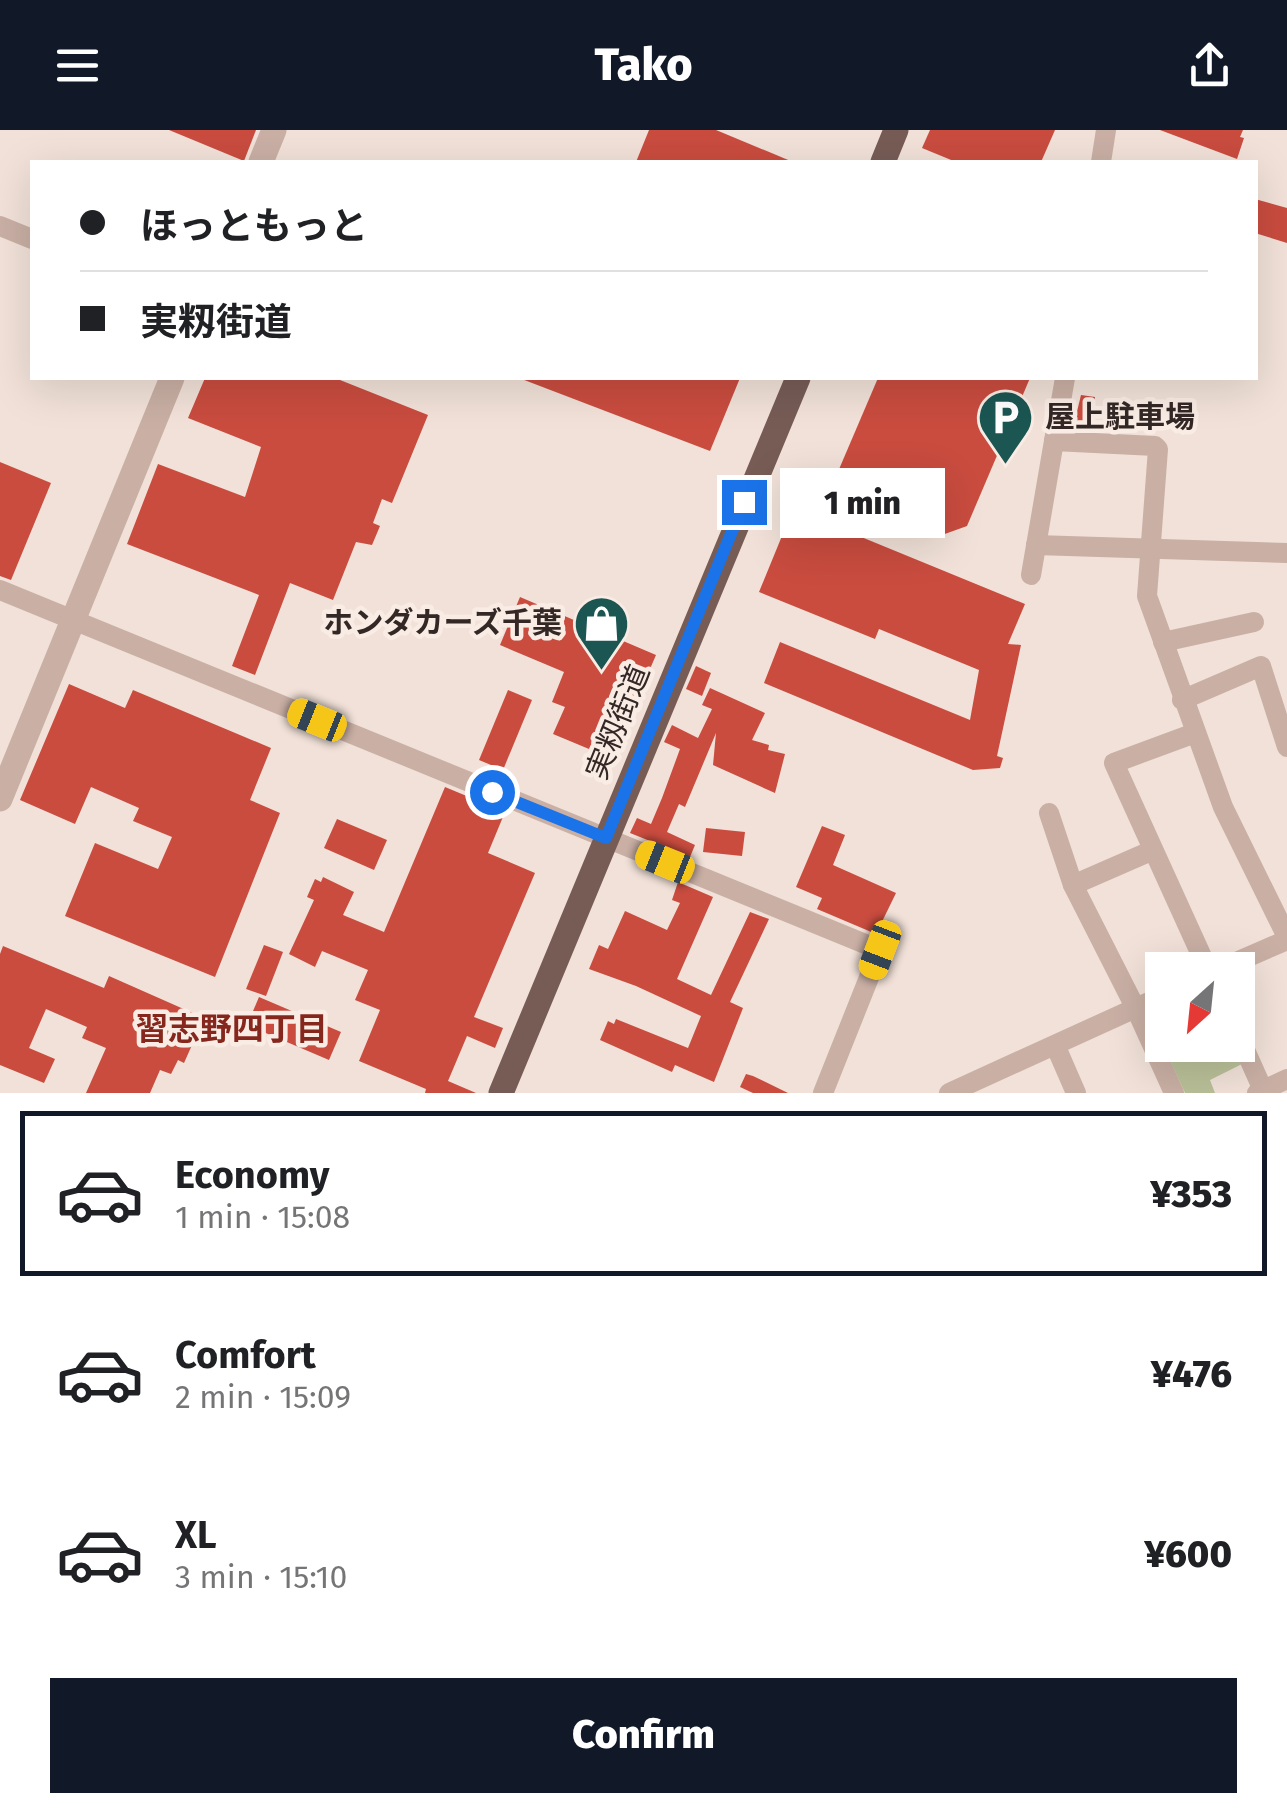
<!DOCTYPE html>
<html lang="en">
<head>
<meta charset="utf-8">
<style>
	:root { --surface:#fff; --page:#f2f2f2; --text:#202124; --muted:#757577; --line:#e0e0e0; --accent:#111827 }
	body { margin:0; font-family:"Fira Sans","Noto Sans JP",sans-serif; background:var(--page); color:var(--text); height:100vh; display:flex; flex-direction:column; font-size:38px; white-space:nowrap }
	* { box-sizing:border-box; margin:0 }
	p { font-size:32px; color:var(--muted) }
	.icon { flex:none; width:55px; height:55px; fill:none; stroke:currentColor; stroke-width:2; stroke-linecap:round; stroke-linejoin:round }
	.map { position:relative; height:963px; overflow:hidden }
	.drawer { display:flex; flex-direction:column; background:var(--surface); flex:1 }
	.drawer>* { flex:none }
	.hud { position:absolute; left:30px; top:30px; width:1228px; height:220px; border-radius:0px; box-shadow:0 10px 40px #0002; display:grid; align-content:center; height:220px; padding:0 50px; background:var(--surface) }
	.needle { width:65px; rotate:207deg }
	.fabs { position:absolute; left:1145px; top:822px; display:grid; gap:20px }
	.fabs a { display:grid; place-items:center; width:110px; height:110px; border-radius:0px; background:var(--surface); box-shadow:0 10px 40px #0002; font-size:50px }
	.end { position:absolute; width:45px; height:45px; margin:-22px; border:12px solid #1a73e8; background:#fff; box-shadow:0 0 0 5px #fff }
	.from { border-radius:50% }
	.bubble { position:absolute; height:70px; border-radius:0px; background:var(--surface); box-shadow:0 10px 40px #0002; font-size:32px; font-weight:800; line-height:70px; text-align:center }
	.car { position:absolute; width:30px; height:60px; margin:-30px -15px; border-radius:12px; box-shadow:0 0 8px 2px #0007; background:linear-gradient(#f5c518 24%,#345 0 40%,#f5c518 0 76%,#345 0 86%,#f5c518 0) }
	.hud b { display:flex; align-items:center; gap:35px; height:95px; font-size:38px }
	.hud b+b { border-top:2px solid var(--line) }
	.hud i { width:25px; height:25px; background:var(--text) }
	ul { padding:18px 0 0; list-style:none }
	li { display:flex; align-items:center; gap:30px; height:165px; margin:0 20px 15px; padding:0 30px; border:5px solid transparent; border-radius:0px }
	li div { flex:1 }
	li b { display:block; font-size:38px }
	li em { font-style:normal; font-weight:800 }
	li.current { border-color:var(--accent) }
	li>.icon { width:90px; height:90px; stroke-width:1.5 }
	.button { display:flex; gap:20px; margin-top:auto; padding:20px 50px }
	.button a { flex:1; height:115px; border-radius:0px; background:var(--accent); color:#fff; font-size:40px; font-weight:800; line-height:115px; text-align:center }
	header { display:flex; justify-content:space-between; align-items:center; height:130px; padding:0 50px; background:var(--accent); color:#fff; font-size:45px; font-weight:800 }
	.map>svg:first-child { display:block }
	.green { fill:#b9c098 }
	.building { fill:#c94c3f }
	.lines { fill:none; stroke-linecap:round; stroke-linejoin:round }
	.minor { stroke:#c9afa4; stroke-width:20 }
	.tertiary { stroke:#c9afa4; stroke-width:25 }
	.primary { stroke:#775c56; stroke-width:25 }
	.route { stroke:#1a73e8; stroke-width:12 }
	.labels { text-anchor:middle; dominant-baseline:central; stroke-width:9; stroke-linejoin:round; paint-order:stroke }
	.poi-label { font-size:30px; font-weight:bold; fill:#342826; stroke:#f9ece4; text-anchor:start }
	.street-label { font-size:30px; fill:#342826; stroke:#f9ece4 }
	.neighbourhood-label { font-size:32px; font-weight:bold; fill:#85271d; stroke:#f9ece4 }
</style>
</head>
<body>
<header><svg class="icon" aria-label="menu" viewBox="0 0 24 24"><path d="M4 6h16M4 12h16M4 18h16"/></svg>Tako<svg class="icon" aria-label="share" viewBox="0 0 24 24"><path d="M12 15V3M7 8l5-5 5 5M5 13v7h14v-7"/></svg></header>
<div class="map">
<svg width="1287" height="963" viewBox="0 0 1287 963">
	<rect width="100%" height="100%" fill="#f1e1d8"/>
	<path class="green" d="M 1163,915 L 1234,915 L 1242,934 L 1210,950 L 1215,963 L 1185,963 Z"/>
	<g class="building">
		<path d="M 169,0 L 256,0 L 244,31 Z"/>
		<path d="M 649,0 L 716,0 L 793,32 L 636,32 Z"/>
		<path d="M 930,0 L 1055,0 L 1041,32 L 956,32 L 922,18 Z"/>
		<path d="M 1160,0 L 1243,0 L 1240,7 L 1244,8 L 1237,29 Z"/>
		<path d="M 1255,69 L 1287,78 L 1287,113 L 1255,103 Z"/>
		<path d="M 205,248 L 335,248 L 428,285 L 392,373 L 382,369 L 373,393 L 380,396 L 372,415 L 356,412 L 333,470 L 290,453 L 255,545 L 232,536 L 259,465 L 127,414 L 158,334 L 245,367 L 261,317 L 188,288 Z"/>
		<path d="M 519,248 L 740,248 L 710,321 Z"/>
		<path d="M 878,248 L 1030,248 L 967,396 L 942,405 L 831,358 Z"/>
		<path d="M 1081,265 L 1095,267 L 1090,296 L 1074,294 Z"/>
		<path d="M 0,332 L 51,353 L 11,450 L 0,446 Z"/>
		<path d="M 793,379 L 1025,474 L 1008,514 L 1021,515 L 997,626 L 1003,628 L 1000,638 L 973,640 L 764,553 L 780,512 L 970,590 L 979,540 L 879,499 L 875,509 L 759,462 Z"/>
		<path d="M 520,467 L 656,525 L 631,583 L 621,579 L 601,624 L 553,604 L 565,577 L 552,572 L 564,542 L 500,515 Z"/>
		<path d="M 696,536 L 711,543 L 702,566 L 686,559 Z"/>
		<path d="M 69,554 L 125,578 L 133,560 L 271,618 L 250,670 L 280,683 L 215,847 L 65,786 L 95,713 L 158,739 L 172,707 L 133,691 L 139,678 L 91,657 L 75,694 L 20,670 Z"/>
		<path d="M 710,558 L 765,583 L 752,610 L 769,615 L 768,620 L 785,624 L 775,663 L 713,635 L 716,603 L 685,677 L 679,674 L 667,702 L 695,715 L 690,727 L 630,703 L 637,688 L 651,694 L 662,668 L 680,619 L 664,612 L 672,595 L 698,608 L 712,579 L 702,575 Z"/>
		<path d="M 508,560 L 532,570 L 503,640 L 479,630 Z"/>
		<path d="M 445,657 L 505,682 L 488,723 L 535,743 L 474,887 L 503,898 L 495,918 L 467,906 L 448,951 L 476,963 L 425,963 L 426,959 L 359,931 L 380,880 L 355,870 L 368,840 L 322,821 L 315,837 L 289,824 L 314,770 L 307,767 L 315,749 L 321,752 L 323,747 L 354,762 L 343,785 L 384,802 Z"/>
		<path d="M 337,689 L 387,710 L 374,740 L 324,718 Z"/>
		<path d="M 822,696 L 845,705 L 833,735 L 896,763 L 876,804 L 817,779 L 822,768 L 796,757 Z"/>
		<path d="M 706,698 L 745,702 L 742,726 L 703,722 Z"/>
		<path d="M 678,752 L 713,767 L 677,849 L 711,865 L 750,782 L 769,789 L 730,872 L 743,878 L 714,952 L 675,935 L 672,942 L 600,910 L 608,891 L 614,894 L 616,889 L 688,918 L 701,886 L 636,856 L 589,839 L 599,815 L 608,819 L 625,781 L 667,800 L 680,773 L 672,770 Z"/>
		<path d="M 264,815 L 283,822 L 266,866 L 246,859 Z"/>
		<path d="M 3,816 L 104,858 L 109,846 L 204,888 L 184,933 L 178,930 L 171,944 L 160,940 L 150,963 L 86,963 L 106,918 L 82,908 L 87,897 L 46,879 L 29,918 L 55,929 L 44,953 L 0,935 L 0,824 Z"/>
		<path d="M 259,867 L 341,902 L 329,930 L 247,895 Z"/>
		<path d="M 746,944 L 753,946 L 788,963 L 753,963 L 740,957 Z"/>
	</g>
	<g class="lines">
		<g class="minor">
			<path d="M 1101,32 L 1106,0"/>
			<path d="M 0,96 L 32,109"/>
			<path d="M 1065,248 L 1054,311 L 1155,316 L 1158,319 L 1147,466 L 1223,677 L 1287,807"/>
			<path d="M 1036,415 L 1287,423"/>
			<path d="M 1031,445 L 1054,311"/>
			<path d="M 0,460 L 880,820 L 823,963"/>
			<path d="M 1163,512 L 1254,492"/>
			<path d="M 1182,570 L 1261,536 L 1287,617"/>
			<path d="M 1195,603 L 1114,633 L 1208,840"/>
			<path d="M 1049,683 L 1073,755 L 1136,879 L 1174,963"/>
			<path d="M 1073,755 L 1151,721"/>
			<path d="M 1218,840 L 1287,810"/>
			<path d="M 1238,904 L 1263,960"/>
			<path d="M 1056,917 L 1076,963"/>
			<path d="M 949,963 L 1162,866"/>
			<path d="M 1257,963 L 1287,949"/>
		</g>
		<g class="tertiary">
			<path d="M 261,32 L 274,0"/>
			<path d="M 0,669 L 172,248"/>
		</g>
		<g class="primary">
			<path d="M 883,32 L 896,0"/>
			<path d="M 501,963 L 798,248"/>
		</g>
	</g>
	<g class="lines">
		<path class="route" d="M 492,662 L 606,708 L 744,372"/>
	</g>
	<defs>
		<symbol id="parking-pin" viewBox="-11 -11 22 30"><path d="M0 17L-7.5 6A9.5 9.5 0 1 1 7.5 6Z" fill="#1b5652" stroke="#f9ece4"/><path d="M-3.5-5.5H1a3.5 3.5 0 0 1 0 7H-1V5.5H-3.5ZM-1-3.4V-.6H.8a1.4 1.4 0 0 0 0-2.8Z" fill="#fff"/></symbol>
		<symbol id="shop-pin" viewBox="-11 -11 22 30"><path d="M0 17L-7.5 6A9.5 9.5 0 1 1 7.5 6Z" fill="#1b5652" stroke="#f9ece4"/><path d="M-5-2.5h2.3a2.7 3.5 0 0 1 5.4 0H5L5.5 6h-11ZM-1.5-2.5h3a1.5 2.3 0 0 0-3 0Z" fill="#fff"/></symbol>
	</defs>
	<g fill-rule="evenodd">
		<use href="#parking-pin" x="974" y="256" width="63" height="86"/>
		<use href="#shop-pin" x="570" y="462" width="63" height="86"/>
	</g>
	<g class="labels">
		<g class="poi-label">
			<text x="1045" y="287">屋上駐車場</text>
			<text x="562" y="493" text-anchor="end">ホンダカーズ千葉</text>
		</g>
		<g class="street-label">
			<text transform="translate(618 592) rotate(-68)">実籾街道</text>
		</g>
		<g class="neighbourhood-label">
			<text x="232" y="899">習志野四丁目</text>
		</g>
	</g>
</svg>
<div class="fabs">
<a><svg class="needle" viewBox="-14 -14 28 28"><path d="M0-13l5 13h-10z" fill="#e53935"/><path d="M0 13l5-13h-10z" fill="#757577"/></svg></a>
</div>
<i class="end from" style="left:492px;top:662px"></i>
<i class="end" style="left:744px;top:372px"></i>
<div class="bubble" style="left:780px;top:338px;width:165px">1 min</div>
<i class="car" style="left:317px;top:590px;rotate:292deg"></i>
<i class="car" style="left:665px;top:732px;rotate:292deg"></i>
<i class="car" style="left:880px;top:820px;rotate:201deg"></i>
<div class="hud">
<b><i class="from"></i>ほっともっと</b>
<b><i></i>実籾街道</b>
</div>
</div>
<section class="drawer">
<ul>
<li class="current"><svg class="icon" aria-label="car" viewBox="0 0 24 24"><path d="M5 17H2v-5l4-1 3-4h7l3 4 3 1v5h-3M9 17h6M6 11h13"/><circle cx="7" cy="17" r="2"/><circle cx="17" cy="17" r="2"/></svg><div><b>Economy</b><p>1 min · 15:08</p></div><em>¥353</em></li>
<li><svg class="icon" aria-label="car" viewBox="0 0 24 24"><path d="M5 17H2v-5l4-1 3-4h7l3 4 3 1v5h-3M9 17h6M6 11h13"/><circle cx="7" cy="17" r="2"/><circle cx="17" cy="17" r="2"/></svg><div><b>Comfort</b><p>2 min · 15:09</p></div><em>¥476</em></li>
<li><svg class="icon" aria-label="car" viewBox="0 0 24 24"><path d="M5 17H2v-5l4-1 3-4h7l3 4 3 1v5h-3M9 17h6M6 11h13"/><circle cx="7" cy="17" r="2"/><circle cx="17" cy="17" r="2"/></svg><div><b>XL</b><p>3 min · 15:10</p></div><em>¥600</em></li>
</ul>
<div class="button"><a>Confirm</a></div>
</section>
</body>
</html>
